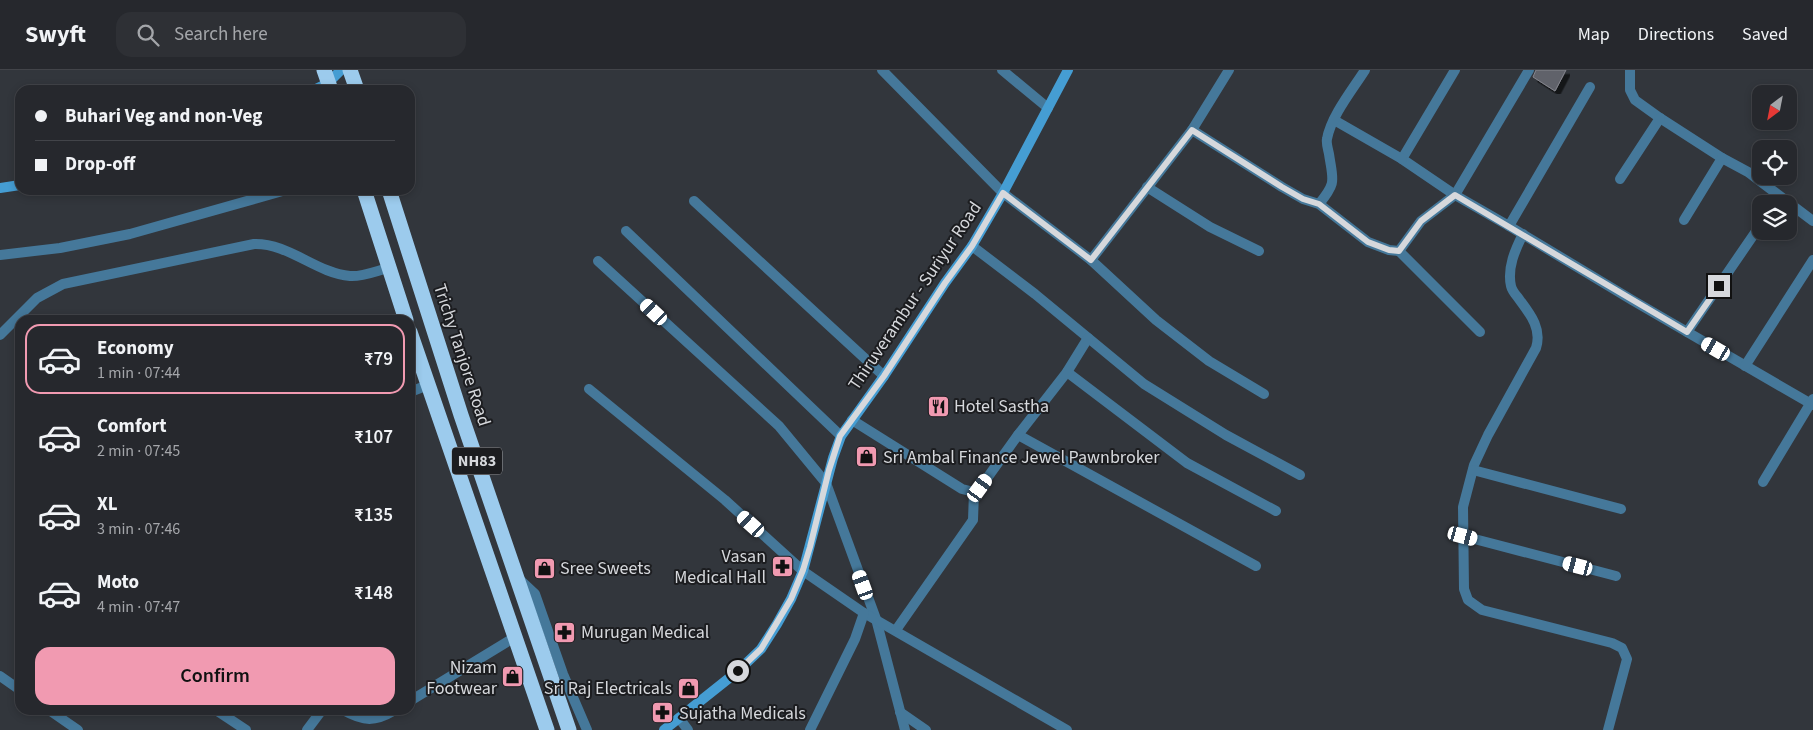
<!DOCTYPE html>
<html lang="en">
<head>
<meta charset="utf-8">
<style>
	:root { --surface:#26282d; --page:#2e3035; --text:#f1f3f6; --muted:#a4a6aa; --line:#424449; --accent:#f19ab1 }
	body { margin:0; font-family:"Source Sans 3",sans-serif; background:var(--page); color:var(--text); height:100vh; display:flex; flex-direction:column; font-size:19px; white-space:nowrap }
	* { box-sizing:border-box; margin:0 }
	p { font-size:16px; color:var(--muted) }
	.icon { flex:none; width:28px; height:28px; fill:none; stroke:currentColor; stroke-width:2; stroke-linecap:round; stroke-linejoin:round }
	.map { position:relative; flex:1; overflow:hidden }
	.details { position:absolute; left:15px; top:245px; width:400px; height:400px; display:flex; flex-direction:column; background:var(--surface); border-radius:15px; box-shadow:0 2px 8px #0003,0 0 0 1px var(--line) }
	.details>* { flex:none }
	.banner { position:absolute; left:15px; top:15px; width:400px; height:110px; border-radius:15px; box-shadow:0 2px 8px #0003,0 0 0 1px var(--line); display:grid; align-content:center; height:110px; padding:0 20px; background:var(--surface) }
	.needle { width:32px; rotate:212deg }
	.fabs { position:absolute; left:1752px; top:15px; display:grid; gap:10px }
	.fabs a { display:grid; place-items:center; width:45px; height:45px; border-radius:10px; background:var(--surface); box-shadow:0 2px 8px #0003,0 0 0 1px var(--line); font-size:25px }
	.end { position:absolute; width:22px; height:22px; margin:-11px; border:6px solid #d6d8dc; background:#111; box-shadow:0 0 0 2px #111 }
	.from { border-radius:50% }
	.car { position:absolute; width:15px; height:30px; margin:-15px -8px; border-radius:6px; box-shadow:0 0 4px 1px #0007; background:linear-gradient(#fff 24%,#345 0 40%,#fff 0 76%,#345 0 86%,#fff 0) }
	.banner b { display:flex; align-items:center; gap:18px; height:48px; font-size:19px }
	.banner b+b { border-top:1px solid var(--line) }
	.banner i { width:12px; height:12px; background:var(--text) }
	ul { padding:9px 0 0; list-style:none }
	li { display:flex; align-items:center; gap:15px; height:70px; margin:0 10px 8px; padding:0 10px; border:2px solid transparent; border-radius:15px }
	li div { flex:1 }
	li b { display:block; font-size:19px }
	li em { font-style:normal; font-weight:600 }
	li.active { border-color:var(--accent) }
	li>.icon { width:45px; height:45px; stroke-width:1.5 }
	.button { display:flex; gap:10px; margin-top:auto; padding:10px 20px }
	.button a { flex:1; height:58px; border-radius:15px; background:var(--accent); color:#111; font-size:20px; font-weight:600; line-height:58px; text-align:center }
	header { display:flex; align-items:center; gap:30px; box-sizing:border-box; height:70px; padding:0 25px; background:var(--surface); border-bottom:1px solid var(--line) }
	header strong { font-size:24px }
	nav { display:flex; gap:28px; margin-inline-start:auto; font-size:18px }
	.search { width:350px; height:45px; background:var(--page); display:flex; align-items:center; gap:12px; box-sizing:border-box; padding:0 18px; border-radius:15px; color:var(--muted); font-size:19px }
	.map>svg:first-child { display:block }
	.building { fill:#61626a; stroke:#85868e; filter:url(#shadow) }
	.lines { fill:none; stroke-linecap:round; stroke-linejoin:round }
	.street { stroke:#45789a; stroke-width:10 }
	.secondary { stroke:#459dd3; stroke-width:10 }
	.highway { stroke:#9ccbed; stroke-width:15 }
	.route { stroke:#d6d8dc; stroke-width:6 }
	.labels { text-anchor:middle; dominant-baseline:central; stroke-width:4; stroke-linejoin:round; paint-order:stroke }
	.shield { fill:#1c1d20; stroke:#9ea0a4; stroke-width:1 }
	.shield-label { font-size:16px; font-weight:bold; fill:#d6d8dc }
	.street-label { font-size:18px; fill:#d6d8dc; stroke:#1c1d20 }
	.poi-label { font-size:18px; fill:#d6d8dc; stroke:#1c1d20; text-anchor:start }
</style>
</head>
<body>
<header>
<strong>Swyft</strong>
<div class="search"><svg class="icon" aria-label="search" viewBox="0 0 24 24"><circle cx="10" cy="10" r="6"/><path d="M15 15l6 6"/></svg>Search here</div>
<nav><a>Map</a><a>Directions</a><a>Saved</a></nav>
</header>
<div class="map">
<svg width="1813" height="660" viewBox="0 0 1813 660">
	<defs>
		<filter id="shadow"><feDropShadow dx="4.5" dy="4.5" stdDeviation="0" flood-color="#0009"/></filter>
	</defs>
	<rect width="100%" height="100%" fill="#32363c"/>
	<path class="building" d="M 1536,0 L 1566,0 L 1555,21 L 1533,7 Z"/>
	<g class="lines">
		<g class="street">
			<path d="M 882,0 L 1003,123 L 1091,190 L 1192,60 L 1229,0"/>
			<path d="M 1002,0 L 1048,38"/>
			<path d="M 1455,0 L 1402,89 L 1455,125 L 1509,156 L 1590,17"/>
			<path d="M 1630,0 L 1630,20 L 1635,30 L 1660,48 L 1722,88 L 1748,102 L 1813,151"/>
			<path d="M 1334,50 L 1402,89"/>
			<path d="M 1192,60 L 1282,117 L 1303,129 L 1319,134 L 1368,172 L 1389,180 L 1399,181 L 1421,151 L 1455,125 L 1529,0"/>
			<path d="M 1620,109 L 1660,48"/>
			<path d="M 1147,117 L 1210,157 L 1259,181"/>
			<path d="M 694,131 L 884,306"/>
			<path d="M 1319,134 C 1337,112 1333,111 1329,84 C 1328,79 1326,73 1327,69 C 1331,46 1353,19 1365,0"/>
			<path d="M 1684,150 L 1722,88"/>
			<path d="M 1509,156 L 1632,230 L 1813,335"/>
			<path d="M 626,161 L 841,366"/>
			<path d="M 1523,164 C 1515,180 1507,198 1511,216 C 1512,221 1516,225 1519,229 C 1531,245 1542,259 1536,278 L 1488,365 L 1474,395 L 1463,437 L 1464,519 L 1468,530 L 1482,540 L 1612,573 L 1622,578 L 1627,589 L 1608,660"/>
			<path d="M 972,176 L 1035,224 L 1144,314 L 1226,365 L 1300,405"/>
			<path d="M 1399,181 L 1480,262"/>
			<path d="M 0,185 L 60,178 L 130,164 L 286,120"/>
			<path d="M 1091,190 L 1156,250 L 1209,291 L 1264,324"/>
			<path d="M 598,191 L 779,356 L 826,413 L 876,549 L 905,660"/>
			<path d="M 1687,262 L 1761,154"/>
			<path d="M 0,265 L 37,228 L 63,214 L 254,174 C 289,173 316,203 350,206 C 362,207 376,201 388,198"/>
			<path d="M 1745,296 L 1813,190"/>
			<path d="M 1067,302 L 1187,393 L 1276,441"/>
			<path d="M 589,319 L 725,430 L 803,501 L 864,543 L 1067,660"/>
			<path d="M 410,322 L 428,315"/>
			<path d="M 852,350 L 962,419 L 974,422 L 980,418 L 1018,365 L 1256,496"/>
			<path d="M 1018,365 L 1067,302 L 1088,268"/>
			<path d="M 1473,400 L 1621,439"/>
			<path d="M 1763,412 L 1813,329"/>
			<path d="M 1463,466 L 1616,506"/>
			<path d="M 520,510 L 535,524 L 563,604 L 587,660"/>
			<path d="M 896,560 L 973,450 L 974,422"/>
			<path d="M 0,606 L 20,620"/>
			<path d="M 410,631 L 515,567"/>
			<path d="M 49,640 L 78,660"/>
			<path d="M 216,640 L 246,660"/>
			<path d="M 343,640 C 364,652 375,652 395,640"/>
			<path d="M 900,642 L 926,660"/>
			<path d="M 679,648 L 688,660"/>
			<path d="M 307,660 L 322,640"/>
			<path d="M 810,660 L 855,569 L 864,543"/>
		</g>
		<g class="secondary">
			<path d="M 314,20 L 328,13 L 341,0"/>
			<path d="M 0,118 L 20,115"/>
			<path d="M 664,660 L 738,601 L 761,579 L 777,554 L 791,529 L 803,501 L 833,388 L 841,366 L 884,306 L 945,213 L 972,176 L 1003,123 L 1068,0"/>
		</g>
		<g class="highway">
			<path d="M 324,0 L 331,20"/>
			<path d="M 350,0 L 357,20"/>
			<path d="M 364,120 L 406,250"/>
			<path d="M 389,120 L 461,345 L 569,660"/>
			<path d="M 410,262 L 547,660"/>
		</g>
	</g>
	<g class="lines">
		<path class="route" d="M 738,601 L 761,579 L 791,529 L 803,500 L 810,477 L 829,400 L 840,366 L 884,306 L 945,213 L 972,176 L 1003,123 L 1091,190 L 1192,60 L 1282,117 L 1303,129 L 1319,134 L 1368,172 L 1389,180 L 1399,181 L 1421,151 L 1455,125 L 1687,262 L 1719,216"/>
	</g>
	<defs>
		<symbol id="restaurant-square" viewBox="-11 -11 22 22"><rect x="-9" y="-9" width="18" height="18" rx="4" fill="#f19ab1" stroke="#1c1d20"/><path d="M-5-6h1v4h1v-4h1v4h1v-4h1v5L-1.5 .5V6h-2V.5L-5-1ZM5-6V6H3V1.5H1.5Q1.5-4 5-6Z" fill="#111"/></symbol>
		<symbol id="shop-square" viewBox="-11 -11 22 22"><rect x="-9" y="-9" width="18" height="18" rx="4" fill="#f19ab1" stroke="#1c1d20"/><path d="M-5-2.5h2.3a2.7 3.5 0 0 1 5.4 0H5L5.5 6h-11ZM-1.5-2.5h3a1.5 2.3 0 0 0-3 0Z" fill="#111"/></symbol>
		<symbol id="pharmacy-square" viewBox="-11 -11 22 22"><rect x="-9" y="-9" width="18" height="18" rx="4" fill="#f19ab1" stroke="#1c1d20"/><path d="M-2-6h4v4h4v4h-4v4h-4v-4h-4v-4h4Z" fill="#111"/></symbol>
	</defs>
	<g fill-rule="evenodd">
		<use href="#restaurant-square" x="926" y="324" width="25" height="25"/>
		<use href="#shop-square" x="854" y="374" width="25" height="25"/>
		<use href="#pharmacy-square" x="770" y="484" width="25" height="25"/>
		<use href="#shop-square" x="532" y="486" width="25" height="25"/>
		<use href="#pharmacy-square" x="552" y="550" width="25" height="25"/>
		<use href="#shop-square" x="500" y="594" width="25" height="25"/>
		<use href="#shop-square" x="676" y="606" width="25" height="25"/>
		<use href="#pharmacy-square" x="650" y="630" width="25" height="25"/>
	</g>
	<g class="labels">
		<rect class="shield" x="452" y="377.5" width="50" height="27" rx="4"/>
		<g class="shield-label">
			<text x="477" y="391">NH83</text>
		</g>
		<g class="street-label">
			<text transform="translate(915 226) rotate(-56)">Thiruverambur - Suriyur Road</text>
			<text transform="translate(462 285) rotate(72)">Trichy Tanjore Road</text>
		</g>
		<g class="poi-label">
			<text x="954" y="336">Hotel Sastha</text>
			<text x="883" y="387">Sri Ambal Finance Jewel Pawnbroker</text>
			<text x="766" y="486" text-anchor="end">Vasan<tspan x="766" dy="21">Medical Hall</tspan></text>
			<text x="560" y="498">Sree Sweets</text>
			<text x="581" y="562">Murugan Medical</text>
			<text x="497" y="597" text-anchor="end">Nizam<tspan x="497" dy="21">Footwear</tspan></text>
			<text x="672" y="618" text-anchor="end">Sri Raj Electricals</text>
			<text x="679" y="643">Sujatha Medicals</text>
		</g>
	</g>
</svg>
<div class="fabs">
<a><svg class="needle" viewBox="-14 -14 28 28"><path d="M0-13l5 13h-10z" fill="#e53935"/><path d="M0 13l5-13h-10z" fill="#a4a6aa"/></svg></a>
<a><svg class="icon" aria-label="locate" viewBox="0 0 24 24"><circle cx="12" cy="12" r="6"/><path d="M12 2v4M12 18v4M2 12h4M18 12h4"/></svg></a>
<a><svg class="icon" aria-label="layers" viewBox="0 0 24 24"><path d="M12 4l9 5-9 5-9-5zM3 14l9 5 9-5"/></svg></a>
</div>
<i class="end from" style="left:738px;top:601px"></i>
<i class="end" style="left:1719px;top:216px"></i>
<i class="car" style="left:654px;top:242px;rotate:313deg"></i>
<i class="car" style="left:1716px;top:279px;rotate:300deg"></i>
<i class="car" style="left:980px;top:418px;rotate:36deg"></i>
<i class="car" style="left:751px;top:454px;rotate:312deg"></i>
<i class="car" style="left:1463px;top:466px;rotate:105deg"></i>
<i class="car" style="left:1578px;top:496px;rotate:285deg"></i>
<i class="car" style="left:863px;top:515px;rotate:340deg"></i>
<div class="banner">
<b><i class="from"></i>Buhari Veg and non-Veg</b>
<b><i></i>Drop-off</b>
</div>
<section class="details">
<ul>
<li class="active"><svg class="icon" aria-label="car" viewBox="0 0 24 24"><path d="M5 17H2v-5l4-1 3-4h7l3 4 3 1v5h-3M9 17h6M6 11h13"/><circle cx="7" cy="17" r="2"/><circle cx="17" cy="17" r="2"/></svg><div><b>Economy</b><p>1 min · 07:44</p></div><em>₹79</em></li>
<li><svg class="icon" aria-label="car" viewBox="0 0 24 24"><path d="M5 17H2v-5l4-1 3-4h7l3 4 3 1v5h-3M9 17h6M6 11h13"/><circle cx="7" cy="17" r="2"/><circle cx="17" cy="17" r="2"/></svg><div><b>Comfort</b><p>2 min · 07:45</p></div><em>₹107</em></li>
<li><svg class="icon" aria-label="car" viewBox="0 0 24 24"><path d="M5 17H2v-5l4-1 3-4h7l3 4 3 1v5h-3M9 17h6M6 11h13"/><circle cx="7" cy="17" r="2"/><circle cx="17" cy="17" r="2"/></svg><div><b>XL</b><p>3 min · 07:46</p></div><em>₹135</em></li>
<li><svg class="icon" aria-label="car" viewBox="0 0 24 24"><path d="M5 17H2v-5l4-1 3-4h7l3 4 3 1v5h-3M9 17h6M6 11h13"/><circle cx="7" cy="17" r="2"/><circle cx="17" cy="17" r="2"/></svg><div><b>Moto</b><p>4 min · 07:47</p></div><em>₹148</em></li>
</ul>
<div class="button"><a>Confirm</a></div>
</section>
</div>
</body>
</html>
